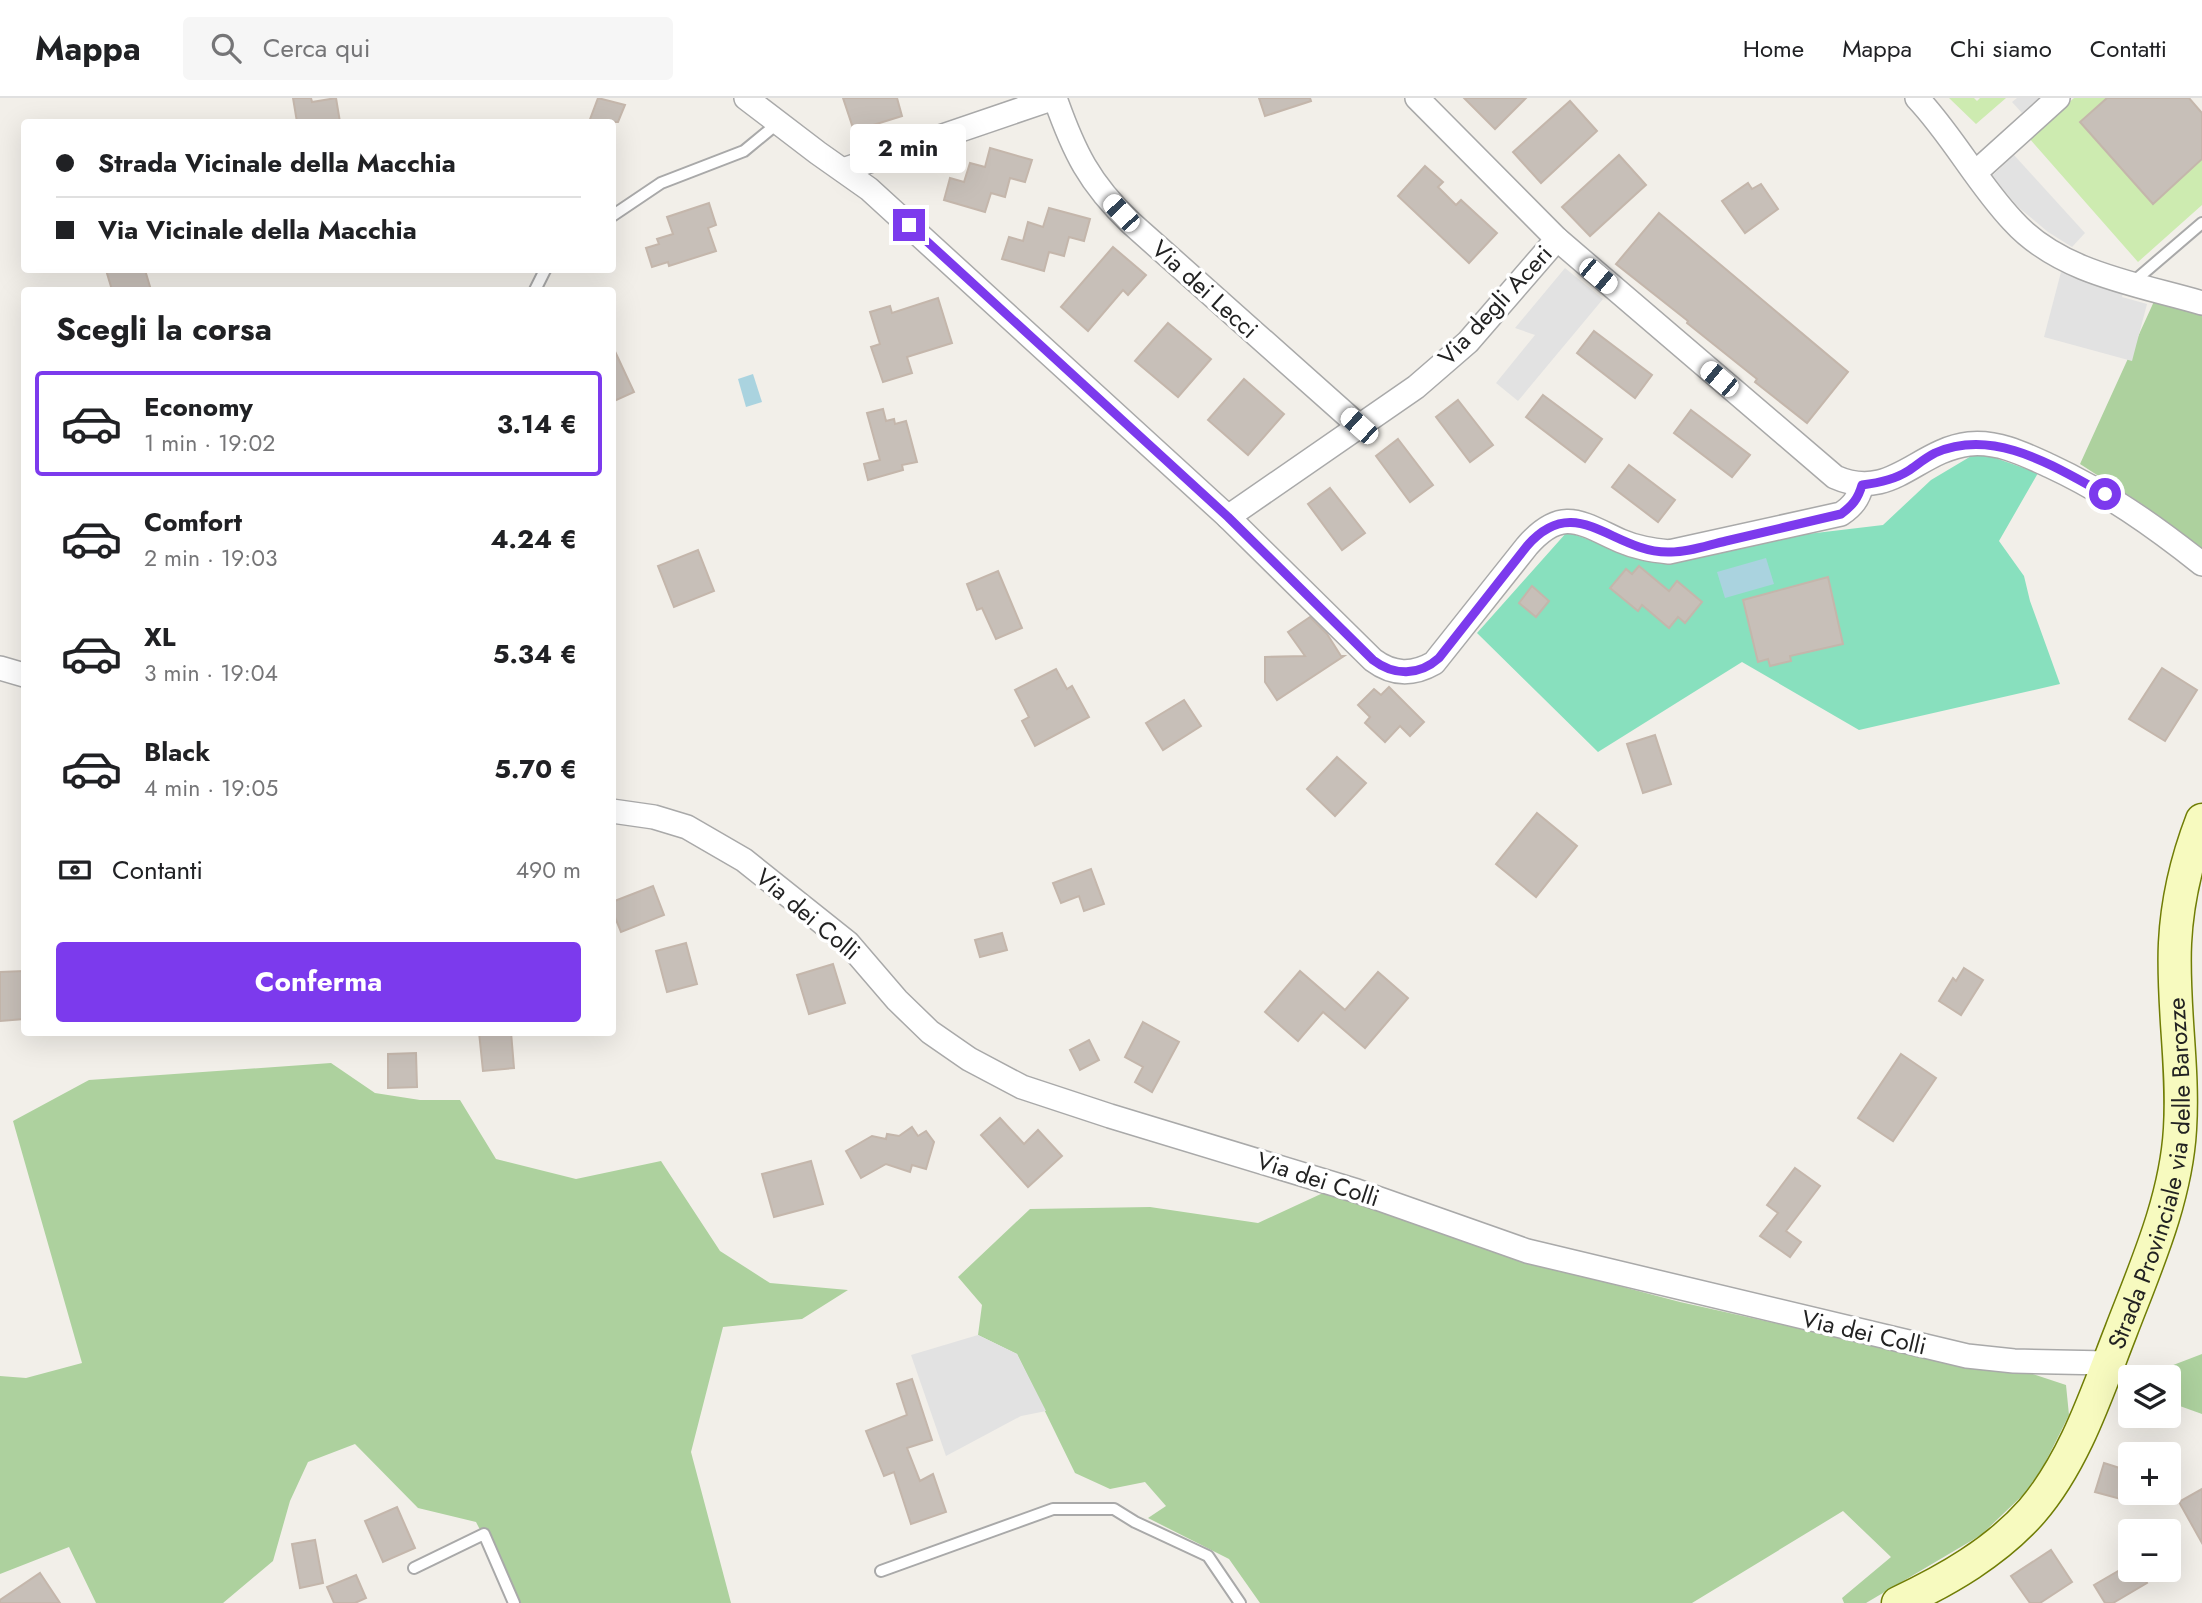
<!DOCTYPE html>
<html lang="it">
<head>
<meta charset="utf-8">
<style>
	:root { --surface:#fff; --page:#f6f6f6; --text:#202124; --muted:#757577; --line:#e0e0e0; --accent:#7c3aed }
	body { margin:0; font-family:Jost,sans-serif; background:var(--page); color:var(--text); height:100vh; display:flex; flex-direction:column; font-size:26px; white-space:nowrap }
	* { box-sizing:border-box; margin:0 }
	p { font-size:23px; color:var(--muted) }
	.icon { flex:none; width:38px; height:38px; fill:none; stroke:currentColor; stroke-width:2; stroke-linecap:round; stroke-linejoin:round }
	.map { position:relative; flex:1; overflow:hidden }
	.drawer { position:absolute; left:21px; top:189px; width:595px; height:749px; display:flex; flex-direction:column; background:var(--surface); border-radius:7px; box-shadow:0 7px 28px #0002 }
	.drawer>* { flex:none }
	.top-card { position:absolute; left:21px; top:21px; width:595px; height:154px; border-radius:7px; box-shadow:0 7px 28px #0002; display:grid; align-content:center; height:154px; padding:0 35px; background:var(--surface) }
	.fabs { position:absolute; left:2118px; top:1267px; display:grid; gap:14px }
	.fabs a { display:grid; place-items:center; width:63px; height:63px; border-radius:7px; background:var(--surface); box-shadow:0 7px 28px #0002; font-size:35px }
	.end { position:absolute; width:32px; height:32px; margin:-16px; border:9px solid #7c3aed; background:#fff; box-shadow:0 0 0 4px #fff }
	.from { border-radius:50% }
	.bubble { position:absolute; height:49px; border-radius:7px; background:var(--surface); box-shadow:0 7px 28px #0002; font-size:23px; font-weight:700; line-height:49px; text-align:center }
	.car { position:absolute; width:21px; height:42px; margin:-21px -10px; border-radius:9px; box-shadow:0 0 5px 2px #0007; background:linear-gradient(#fff 24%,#345 0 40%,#fff 0 76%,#345 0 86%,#fff 0) }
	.top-card b { display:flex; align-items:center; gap:24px; height:66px; font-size:26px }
	.top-card b+b { border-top:2px solid var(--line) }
	.top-card i { width:18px; height:18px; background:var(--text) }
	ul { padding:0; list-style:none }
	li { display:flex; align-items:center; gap:21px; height:105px; margin:0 14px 10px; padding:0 21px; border:4px solid transparent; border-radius:7px }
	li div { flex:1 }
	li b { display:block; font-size:26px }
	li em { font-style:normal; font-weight:700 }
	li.current { border-color:var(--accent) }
	li>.icon { width:63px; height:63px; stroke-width:1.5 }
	h2 { padding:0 35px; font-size:32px; line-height:84px }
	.pay { display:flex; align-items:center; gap:18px; height:77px; padding:0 35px; font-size:26px }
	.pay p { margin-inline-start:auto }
	.action { display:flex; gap:14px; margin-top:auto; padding:14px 35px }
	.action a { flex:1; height:80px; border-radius:7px; background:var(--accent); color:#fff; font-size:28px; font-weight:700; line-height:80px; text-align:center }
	header { display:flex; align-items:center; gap:42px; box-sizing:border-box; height:98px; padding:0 35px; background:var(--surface); border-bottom:2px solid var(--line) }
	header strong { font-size:33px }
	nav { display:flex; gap:38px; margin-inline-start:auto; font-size:24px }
	.search { width:490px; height:63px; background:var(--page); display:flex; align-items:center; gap:18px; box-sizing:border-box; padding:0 24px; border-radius:7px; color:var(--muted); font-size:26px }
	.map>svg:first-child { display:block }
	.grass { fill:#cdebb0 }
	.forest { fill:#add19e }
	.pitch { fill:#88e0be }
	.parking { fill:#e2e2e2 }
	.water { fill:#aad3df }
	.building { fill:#c7bfb8; stroke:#c4b6ab; stroke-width:2 }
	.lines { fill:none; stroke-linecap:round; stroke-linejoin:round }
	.service-casing { stroke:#a9a9a9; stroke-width:14 }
	.minor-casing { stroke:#a9a9a9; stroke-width:26 }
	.secondary-casing { stroke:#707d05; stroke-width:35 }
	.service { stroke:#fff; stroke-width:10 }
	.minor { stroke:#fff; stroke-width:23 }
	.secondary { stroke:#f7fabf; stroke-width:32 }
	.route { stroke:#7c3aed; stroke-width:9 }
	.labels { text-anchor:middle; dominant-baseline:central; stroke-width:7; stroke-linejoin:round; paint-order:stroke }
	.street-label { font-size:24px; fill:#222; stroke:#fff }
</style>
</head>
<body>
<header>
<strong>Mappa</strong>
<div class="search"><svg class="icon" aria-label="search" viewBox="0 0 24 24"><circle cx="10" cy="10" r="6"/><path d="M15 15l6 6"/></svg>Cerca qui</div>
<nav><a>Home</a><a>Mappa</a><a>Chi siamo</a><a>Contatti</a></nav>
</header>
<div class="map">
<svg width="2202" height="1505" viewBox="0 0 2202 1505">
	<rect width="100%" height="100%" fill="#f2efe9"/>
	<g class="grass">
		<path d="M 1949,0 L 1974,0 L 1977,3 L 1980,0 L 2006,0 L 1976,26 Z"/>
		<path d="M 2074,0 L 2107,0 L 2080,24 L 2194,68 L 2202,61 L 2202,107 L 2138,164 L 2029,40 Z"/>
	</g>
	<g class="forest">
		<path d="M 2156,199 L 2202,212 L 2202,452 L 2142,406 L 2080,366 Z"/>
		<path d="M 331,965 L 375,995 L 420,1002 L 460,1002 L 496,1061 L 576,1081 L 661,1063 L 720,1153 L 770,1185 L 848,1192 L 802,1221 L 723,1229 L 691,1354 L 731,1505 L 518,1505 L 476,1424 L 418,1410 L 355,1346 L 308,1364 L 290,1403 L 273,1463 L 223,1505 L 96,1505 L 69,1449 L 0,1476 L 0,1278 L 26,1280 L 82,1265 L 13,1023 L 89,982 Z"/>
		<path d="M 1323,1095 L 1555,1171 L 1680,1204 L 1949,1264 L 2027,1274 L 2066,1287 L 2069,1317 L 2044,1367 L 2025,1395 L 1981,1437 L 1866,1505 L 1844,1505 L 1842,1500 L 1891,1459 L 1843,1413 L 1692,1505 L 1260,1505 L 1229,1461 L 1148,1420 L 1166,1408 L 1145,1384 L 1110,1391 L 1075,1375 L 1017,1256 L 978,1237 L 982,1207 L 958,1179 L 1030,1111 L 1150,1109 L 1258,1125 Z"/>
		<path d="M 2202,1256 L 2202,1316 L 2177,1307 L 2168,1269 Z"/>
	</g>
	<path class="pitch" d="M 1978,354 L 2038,375 L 1999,443 L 2024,478 L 2030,503 L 2060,586 L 1859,632 L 1742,564 L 1598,654 L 1477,535 L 1567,434 L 1633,457 L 1883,427 L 1931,382 Z"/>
	<g class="parking">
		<path d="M 2017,0 L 2039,0 L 2022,15 L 2012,4 Z"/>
		<path d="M 2014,57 L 2085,135 L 2072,149 L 2048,134 L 2017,108 L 1992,78 Z"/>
		<path d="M 1565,170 L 1603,201 L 1518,303 L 1496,285 L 1535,237 L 1515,230 Z"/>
		<path d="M 2061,174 L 2124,190 L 2122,199 L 2147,206 L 2132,263 L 2044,239 Z"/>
		<path d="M 978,1237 L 1017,1256 L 1046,1313 L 1021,1318 L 946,1358 L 911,1257 Z"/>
	</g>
	<g class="water">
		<path d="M 753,276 L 762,304 L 746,309 L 738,281 Z"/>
		<path d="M 1766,460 L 1774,486 L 1725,500 L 1717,474 Z"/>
	</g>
	<g class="building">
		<path d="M 293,0 L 311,0 L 312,4 L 336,0 L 340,24 L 297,24 Z"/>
		<path d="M 598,0 L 625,7 L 618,24 L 589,24 Z"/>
		<path d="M 843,0 L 897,0 L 902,18 L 854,33 Z"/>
		<path d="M 1259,0 L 1310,0 L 1311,3 L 1265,18 Z"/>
		<path d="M 1464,0 L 1526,0 L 1495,31 Z"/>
		<path d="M 2107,0 L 2189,0 L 2202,15 L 2202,61 L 2153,106 L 2080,24 Z"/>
		<path d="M 1570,3 L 1597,33 L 1541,85 L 1513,54 Z"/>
		<path d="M 990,50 L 1032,62 L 1025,84 L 1010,80 L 1005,99 L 991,95 L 985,114 L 944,102 L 950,80 L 964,84 L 970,65 L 985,69 Z"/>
		<path d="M 1619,57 L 1646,87 L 1590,138 L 1562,109 Z"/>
		<path d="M 1425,68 L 1443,84 L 1438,89 L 1456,107 L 1461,102 L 1497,135 L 1469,165 L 1398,98 Z"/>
		<path d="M 1748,85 L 1752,91 L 1761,86 L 1778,111 L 1745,135 L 1722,103 Z"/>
		<path d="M 709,105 L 716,127 L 708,130 L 716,153 L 669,168 L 668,164 L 652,169 L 646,150 L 659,146 L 657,141 L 673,136 L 667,119 Z"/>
		<path d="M 1049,110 L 1090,121 L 1084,143 L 1069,139 L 1064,158 L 1049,154 L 1044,173 L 1002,161 L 1009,139 L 1023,143 L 1028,124 L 1043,129 Z"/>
		<path d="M 1659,115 L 1848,274 L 1807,325 L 1755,284 L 1757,281 L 1687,225 L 1688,223 L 1616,166 Z"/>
		<path d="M 1113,149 L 1146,177 L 1128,197 L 1123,192 L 1088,233 L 1061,209 Z"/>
		<path d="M 106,172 L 145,172 L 151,192 L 112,192 Z"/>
		<path d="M 938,200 L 952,245 L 907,259 L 912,275 L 883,284 L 871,249 L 880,246 L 870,214 L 890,208 L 892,215 Z"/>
		<path d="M 1168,225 L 1211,261 L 1178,299 L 1135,263 Z"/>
		<path d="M 1594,233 L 1652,277 L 1635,300 L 1577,255 Z"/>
		<path d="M 612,247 L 634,294 L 612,304 Z"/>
		<path d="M 1244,281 L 1284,316 L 1248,357 L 1208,322 Z"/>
		<path d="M 1543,297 L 1602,341 L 1585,364 L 1526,319 Z"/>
		<path d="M 1458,302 L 1493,347 L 1470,364 L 1436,319 Z"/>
		<path d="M 883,311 L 886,323 L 894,321 L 895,326 L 906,323 L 917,364 L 902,367 L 903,372 L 868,382 L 864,366 L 880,362 L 867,315 Z"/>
		<path d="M 1691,312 L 1750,357 L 1732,379 L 1674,335 Z"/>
		<path d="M 1398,341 L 1433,387 L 1410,404 L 1376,358 Z"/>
		<path d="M 1629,367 L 1675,402 L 1658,424 L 1612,389 Z"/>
		<path d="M 1330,390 L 1365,435 L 1342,452 L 1308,406 Z"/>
		<path d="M 698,452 L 714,493 L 674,509 L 658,468 Z"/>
		<path d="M 1639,468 L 1669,493 L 1677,483 L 1702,504 L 1685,525 L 1678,519 L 1669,530 L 1642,507 L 1638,513 L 1610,490 L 1626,471 L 1632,476 Z"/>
		<path d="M 998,473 L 1022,530 L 996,541 L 982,510 L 977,512 L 967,486 Z"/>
		<path d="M 1828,479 L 1843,546 L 1790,558 L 1791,563 L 1770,568 L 1768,561 L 1758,564 L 1743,502 Z"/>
		<path d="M 1532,488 L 1549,503 L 1536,519 L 1519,505 Z"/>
		<path d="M 1310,519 L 1327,536 L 1341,558 L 1344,558 L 1277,602 L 1265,584 L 1265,559 L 1305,558 L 1288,534 Z"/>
		<path d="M 2162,570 L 2197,592 L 2165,643 L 2129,621 Z"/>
		<path d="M 1056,571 L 1067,591 L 1072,588 L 1089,619 L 1035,648 L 1022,623 L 1029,619 L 1015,592 Z"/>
		<path d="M 1389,589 L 1424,624 L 1410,638 L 1400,628 L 1385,644 L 1365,625 L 1370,619 L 1358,607 L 1374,591 L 1381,597 Z"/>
		<path d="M 1184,602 L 1201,628 L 1163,652 L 1146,625 Z"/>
		<path d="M 1655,637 L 1671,686 L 1643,695 L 1627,646 Z"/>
		<path d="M 1337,659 L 1366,685 L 1335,718 L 1307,691 Z"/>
		<path d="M 1537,715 L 1577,748 L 1536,799 L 1496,766 Z"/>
		<path d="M 1091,771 L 1104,806 L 1084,813 L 1079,798 L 1061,805 L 1053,785 Z"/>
		<path d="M 653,788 L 664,817 L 621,834 L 612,812 L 612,804 Z"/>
		<path d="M 1002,835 L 1007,852 L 980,859 L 975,842 Z"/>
		<path d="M 686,845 L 697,886 L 667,894 L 656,853 Z"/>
		<path d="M 833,866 L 845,905 L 809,916 L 797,877 Z"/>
		<path d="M 1964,870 L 1983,882 L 1961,917 L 1939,903 L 1953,880 L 1956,883 Z"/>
		<path d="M 24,873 L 24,921 L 0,923 L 0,874 Z"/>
		<path d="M 1300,873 L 1345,912 L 1378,874 L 1408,900 L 1365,950 L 1323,914 L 1298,943 L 1265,914 Z"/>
		<path d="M 1143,924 L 1179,944 L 1152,994 L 1135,984 L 1143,969 L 1125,959 Z"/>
		<path d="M 479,934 L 511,934 L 514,970 L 483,973 Z"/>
		<path d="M 1089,942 L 1099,962 L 1080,972 L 1070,952 Z"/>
		<path d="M 416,955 L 417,989 L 388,990 L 388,956 Z"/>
		<path d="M 1901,956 L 1936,980 L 1893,1043 L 1858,1020 Z"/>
		<path d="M 1000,1020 L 1024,1046 L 1038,1032 L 1062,1058 L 1028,1089 L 981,1037 Z"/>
		<path d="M 912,1029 L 918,1038 L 926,1033 L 934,1044 L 926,1071 L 912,1067 L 910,1074 L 886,1066 L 861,1080 L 846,1053 L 872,1038 L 886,1041 L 887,1036 L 899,1038 Z"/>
		<path d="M 811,1063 L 823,1106 L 774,1119 L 762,1076 Z"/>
		<path d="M 1795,1070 L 1820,1088 L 1786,1133 L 1801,1144 L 1790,1159 L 1760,1138 L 1778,1115 L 1767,1107 Z"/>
		<path d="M 912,1281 L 932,1342 L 907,1350 L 920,1383 L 933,1376 L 946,1414 L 911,1426 L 894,1374 L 884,1378 L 866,1333 L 907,1317 L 897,1286 Z"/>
		<path d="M 2104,1365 L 2129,1373 L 2121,1401 L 2095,1394 Z"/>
		<path d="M 2202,1391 L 2202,1445 L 2179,1404 Z"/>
		<path d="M 397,1409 L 415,1450 L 383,1464 L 365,1423 Z"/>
		<path d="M 315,1442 L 323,1485 L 300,1490 L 292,1446 Z"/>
		<path d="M 2051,1452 L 2072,1484 L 2040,1505 L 2030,1505 L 2011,1478 Z"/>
		<path d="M 2120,1472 L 2139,1472 L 2147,1485 L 2113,1505 L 2105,1505 L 2094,1487 Z"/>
		<path d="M 40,1475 L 60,1505 L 0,1505 L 0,1502 Z"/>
		<path d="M 356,1477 L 366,1500 L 355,1505 L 334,1505 L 327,1489 Z"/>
	</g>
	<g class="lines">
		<defs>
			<g id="service">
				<path d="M 612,118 L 661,85 L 744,53 L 778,25"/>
				<path d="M 2132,185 L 2202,125"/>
				<path d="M 535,192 L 545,172"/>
				<path d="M 414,1470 L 484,1436 L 514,1505"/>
				<path d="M 881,1473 L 1053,1411 L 1114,1411 L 1135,1424 L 1208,1458 L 1240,1505"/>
			</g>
			<g id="minor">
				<path d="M 746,0 L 818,55 L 869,91 L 1228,419 L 1373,562 C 1393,577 1413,577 1434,565 L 1527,448 C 1562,408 1581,425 1621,443 C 1637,450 1652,452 1669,454 L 1841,416 C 1853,408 1858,401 1862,387"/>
				<path d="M 1055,0 C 1074,54 1089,85 1131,125 L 1359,328"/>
				<path d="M 1417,0 L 1557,141 L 1835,379 C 1891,404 1917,352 1969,346 C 1998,343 2024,356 2050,368 C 2106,394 2154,428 2202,466"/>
				<path d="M 1917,0 C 1953,38 1977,85 2013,123 C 2060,175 2137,186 2202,205"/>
				<path d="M 843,72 L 1054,0"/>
				<path d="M 1976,74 L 2058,0"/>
				<path d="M 1228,419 L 1416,289 L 1468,244 L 1557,141"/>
				<path d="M 0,570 L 24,577"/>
				<path d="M 612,713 L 654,719 L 687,729 L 744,762 L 848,845 L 897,902 L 930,934 L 969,961 L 1022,989 L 1110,1018 L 1357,1093 L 1527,1153 L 1967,1258 L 2014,1263 L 2108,1265"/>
			</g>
			<g id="secondary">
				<path id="s1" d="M 1898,1505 C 1947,1482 1996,1454 2032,1413 C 2075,1363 2097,1294 2121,1233 C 2146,1168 2176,1101 2180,1031 C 2184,969 2172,907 2175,845 C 2177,804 2187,761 2202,722"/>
			</g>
		</defs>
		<use href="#service" class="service-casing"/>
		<use href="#minor" class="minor-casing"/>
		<use href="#secondary" class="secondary-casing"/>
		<use href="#service" class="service"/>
		<use href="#minor" class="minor"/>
		<use href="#secondary" class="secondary"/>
	</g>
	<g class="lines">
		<path class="route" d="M 909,127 L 1228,419 L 1373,562 C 1394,578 1419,578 1439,560 L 1527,448 C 1576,392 1612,454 1668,454 C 1687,455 1708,447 1726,443 C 1764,434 1803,425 1841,416 C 1852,408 1858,401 1862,387 C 1878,385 1894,382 1908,373 C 1917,367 1925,360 1935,355 C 1994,329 2053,368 2105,396"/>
	</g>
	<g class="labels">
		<g class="street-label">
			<text transform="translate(1205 191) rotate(42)">Via dei Lecci</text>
			<text transform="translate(1495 207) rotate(-47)">Via degli Aceri</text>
			<text transform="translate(808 816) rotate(40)">Via dei Colli</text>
			<text stroke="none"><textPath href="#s1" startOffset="528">Strada Provinciale via delle Barozze</textPath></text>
			<text transform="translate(1318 1081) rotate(18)">Via dei Colli</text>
			<text transform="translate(1864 1234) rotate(13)">Via dei Colli</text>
		</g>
	</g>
</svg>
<div class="fabs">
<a><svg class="icon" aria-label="layers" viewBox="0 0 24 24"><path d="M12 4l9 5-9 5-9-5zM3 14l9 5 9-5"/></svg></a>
<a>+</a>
<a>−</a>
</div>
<i class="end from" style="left:2105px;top:396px"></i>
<i class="end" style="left:909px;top:127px"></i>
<div class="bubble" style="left:850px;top:26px;width:116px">2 min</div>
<i class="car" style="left:1121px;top:115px;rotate:317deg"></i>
<i class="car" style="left:1598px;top:178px;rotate:130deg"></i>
<i class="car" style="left:1719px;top:281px;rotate:310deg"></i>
<i class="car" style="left:1359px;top:328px;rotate:312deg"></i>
<div class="top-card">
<b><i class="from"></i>Strada Vicinale della Macchia</b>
<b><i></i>Via Vicinale della Macchia</b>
</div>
<section class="drawer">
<h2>Scegli la corsa</h2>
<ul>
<li class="current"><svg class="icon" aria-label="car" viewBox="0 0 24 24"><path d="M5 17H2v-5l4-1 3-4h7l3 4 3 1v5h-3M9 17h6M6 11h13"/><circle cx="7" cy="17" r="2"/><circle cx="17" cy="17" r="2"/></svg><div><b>Economy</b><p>1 min · 19:02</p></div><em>3.14 €</em></li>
<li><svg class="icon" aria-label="car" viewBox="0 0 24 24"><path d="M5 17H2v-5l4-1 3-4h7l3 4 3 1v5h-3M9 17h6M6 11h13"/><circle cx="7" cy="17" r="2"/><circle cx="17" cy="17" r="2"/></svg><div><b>Comfort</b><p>2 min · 19:03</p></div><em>4.24 €</em></li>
<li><svg class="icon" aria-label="car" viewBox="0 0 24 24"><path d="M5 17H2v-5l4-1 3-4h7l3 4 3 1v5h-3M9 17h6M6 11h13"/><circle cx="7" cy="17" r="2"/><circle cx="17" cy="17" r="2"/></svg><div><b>XL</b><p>3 min · 19:04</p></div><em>5.34 €</em></li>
<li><svg class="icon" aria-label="car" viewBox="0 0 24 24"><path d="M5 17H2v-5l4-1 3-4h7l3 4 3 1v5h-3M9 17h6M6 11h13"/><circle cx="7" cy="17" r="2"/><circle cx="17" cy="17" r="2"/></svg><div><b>Black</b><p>4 min · 19:05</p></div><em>5.70 €</em></li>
</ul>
<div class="pay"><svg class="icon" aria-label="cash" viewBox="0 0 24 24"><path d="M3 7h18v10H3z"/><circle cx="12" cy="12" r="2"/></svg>Contanti<p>490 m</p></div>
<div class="action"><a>Conferma</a></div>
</section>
</div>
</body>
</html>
